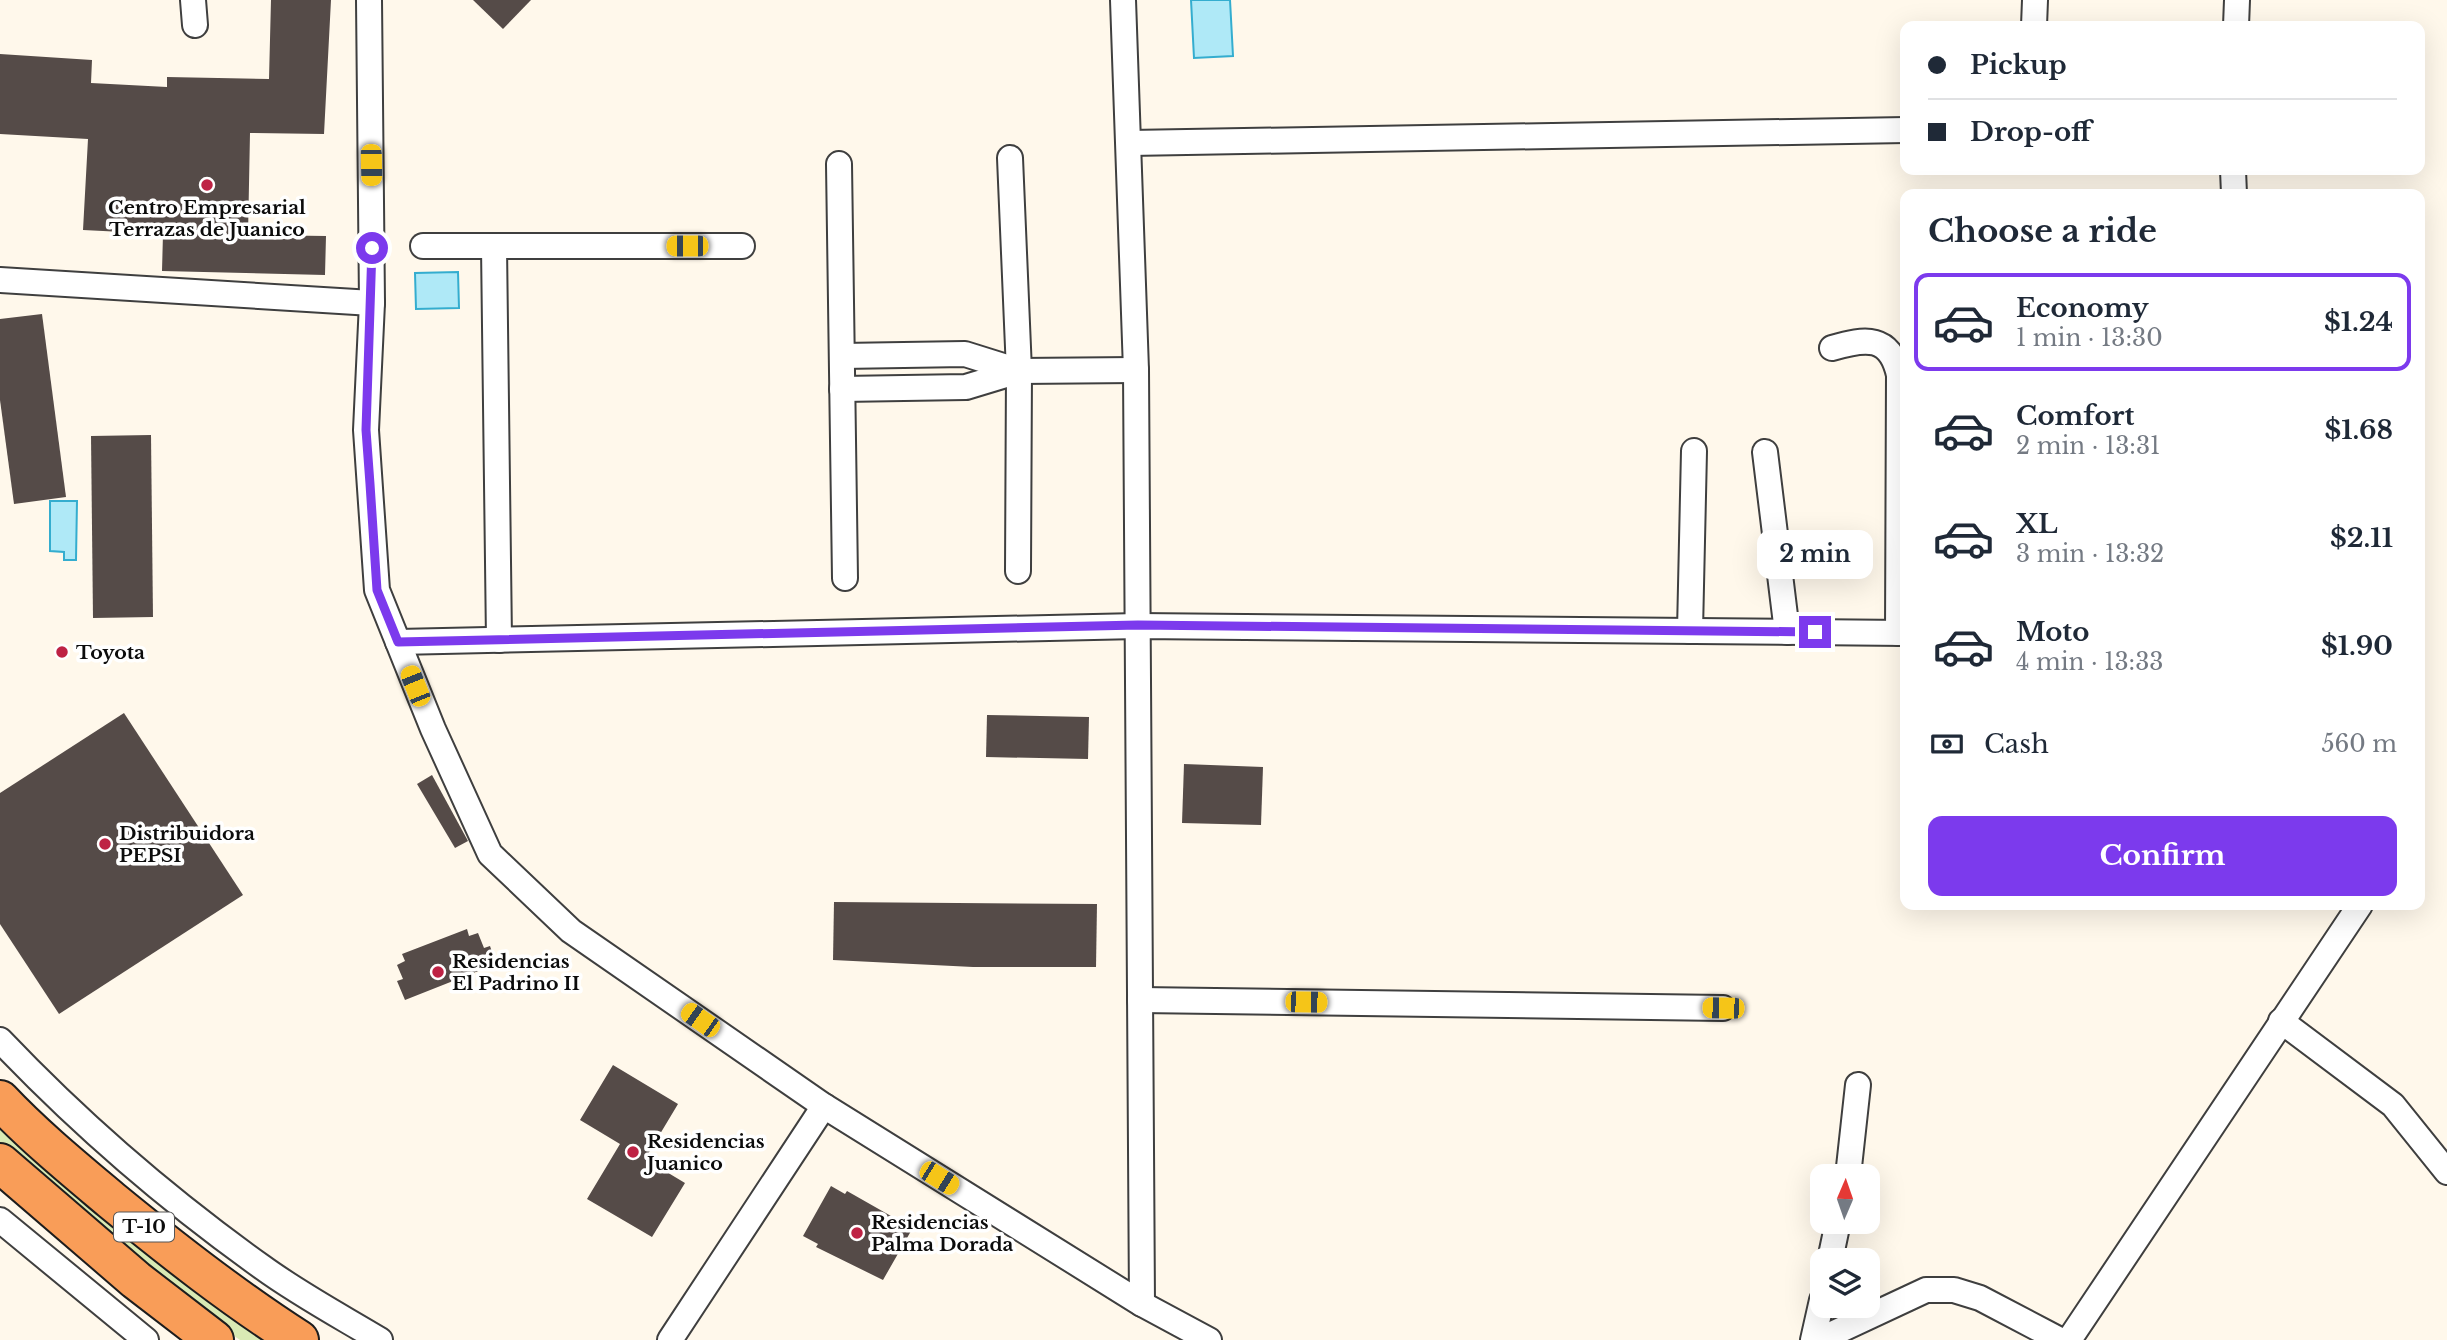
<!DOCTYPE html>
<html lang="en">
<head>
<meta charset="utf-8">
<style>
	:root { --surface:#fff; --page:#f2f2f3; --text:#1f2937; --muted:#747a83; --line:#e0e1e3; --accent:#7c3aed }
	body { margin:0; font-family:"Libre Baskerville",serif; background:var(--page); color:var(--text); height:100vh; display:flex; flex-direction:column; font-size:26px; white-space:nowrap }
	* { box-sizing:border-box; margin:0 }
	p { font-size:23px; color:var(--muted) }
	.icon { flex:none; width:38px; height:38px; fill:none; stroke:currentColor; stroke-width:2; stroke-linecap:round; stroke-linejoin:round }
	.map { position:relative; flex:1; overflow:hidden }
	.details { position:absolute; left:1900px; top:189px; width:525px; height:721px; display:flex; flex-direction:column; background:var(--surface); border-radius:14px; box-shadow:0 7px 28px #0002 }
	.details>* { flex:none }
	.banner { position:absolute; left:1900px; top:21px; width:525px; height:154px; border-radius:14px; box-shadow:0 7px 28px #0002; display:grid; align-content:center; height:154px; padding:0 28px; background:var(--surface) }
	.needle { width:46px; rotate:2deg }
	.buttons { position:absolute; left:1810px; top:1164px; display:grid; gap:14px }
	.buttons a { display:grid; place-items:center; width:70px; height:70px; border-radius:14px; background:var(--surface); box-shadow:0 7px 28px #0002; font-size:35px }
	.end { position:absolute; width:32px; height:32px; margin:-16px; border:9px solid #7c3aed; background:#fff; box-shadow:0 0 0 4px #fff }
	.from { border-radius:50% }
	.bubble { position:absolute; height:49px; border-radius:14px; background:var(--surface); box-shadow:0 7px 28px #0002; font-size:23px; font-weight:700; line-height:49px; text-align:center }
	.car { position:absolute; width:21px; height:42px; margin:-21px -10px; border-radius:9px; box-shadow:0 0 5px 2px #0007; background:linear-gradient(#f5c518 24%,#345 0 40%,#f5c518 0 76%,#345 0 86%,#f5c518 0) }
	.banner b { display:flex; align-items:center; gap:24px; height:66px; font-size:26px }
	.banner b+b { border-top:2px solid var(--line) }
	.banner i { width:18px; height:18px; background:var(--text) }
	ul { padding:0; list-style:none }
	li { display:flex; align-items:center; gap:21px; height:98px; margin:0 14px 10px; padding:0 14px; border:4px solid transparent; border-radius:14px }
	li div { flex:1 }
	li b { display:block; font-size:26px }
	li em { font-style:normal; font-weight:700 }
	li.selected { border-color:var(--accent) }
	li>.icon { width:63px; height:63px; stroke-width:1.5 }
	h2 { padding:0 28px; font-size:32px; line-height:84px }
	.pay { display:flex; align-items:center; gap:18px; height:77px; padding:0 28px; font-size:26px }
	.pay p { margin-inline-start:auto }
	.button { display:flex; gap:14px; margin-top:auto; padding:14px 28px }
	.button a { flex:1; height:80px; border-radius:14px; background:var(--accent); color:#fff; font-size:28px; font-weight:700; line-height:80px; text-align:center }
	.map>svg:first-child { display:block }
	.green { fill:#d9eab4 }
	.water { fill:#afe9f7; stroke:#34adcf; stroke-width:2 }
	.building { fill:#554b48 }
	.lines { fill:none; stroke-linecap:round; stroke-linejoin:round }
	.minor-casing { stroke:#3f3f3f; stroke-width:28 }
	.trunk-casing { stroke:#1d1d1d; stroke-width:42 }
	.minor { stroke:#fff; stroke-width:24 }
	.trunk { stroke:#f99d58; stroke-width:38 }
	.route { stroke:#7c3aed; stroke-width:9 }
	.poi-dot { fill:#be2244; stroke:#fff; stroke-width:2.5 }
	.labels { text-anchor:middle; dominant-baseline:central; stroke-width:7; stroke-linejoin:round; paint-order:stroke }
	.shield { fill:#fff; stroke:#555; stroke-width:2 }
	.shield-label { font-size:18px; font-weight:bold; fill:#0c0c0c }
	.poi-label { font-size:19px; font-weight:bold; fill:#0c0c0c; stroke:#fff; text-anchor:start }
</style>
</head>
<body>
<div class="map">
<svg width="2447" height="1340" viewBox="0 0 2447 1340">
	<rect width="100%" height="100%" fill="#fff8eb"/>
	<path class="green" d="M 0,1113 L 272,1340 L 240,1340 L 214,1322 L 21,1166 L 0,1144 Z"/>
	<g class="water">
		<path d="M 1191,0 L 1230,0 L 1233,56 L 1194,58 Z"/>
		<path d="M 458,272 L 459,308 L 416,309 L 415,273 Z"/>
		<path d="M 50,501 L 77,501 L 76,560 L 64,560 L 64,552 L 50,551 Z"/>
	</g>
	<g class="building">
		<path d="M 271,0 L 331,0 L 324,134 L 250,133 L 248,235 L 326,236 L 325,275 L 162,271 L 163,234 L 83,230 L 88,139 L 0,134 L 0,54 L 92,60 L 91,83 L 167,87 L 167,77 L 269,79 Z"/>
		<path d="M 473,0 L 531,0 L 503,29 Z"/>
		<path d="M 42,314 L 66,497 L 14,504 L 0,400 L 0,319 Z"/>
		<path d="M 151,435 L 153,617 L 93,618 L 91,436 Z"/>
		<path d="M 124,713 L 243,895 L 59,1014 L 0,924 L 0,793 Z"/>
		<path d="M 987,715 L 1089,717 L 1088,759 L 986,757 Z"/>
		<path d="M 1184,764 L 1263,767 L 1261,825 L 1182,823 Z"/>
		<path d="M 432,775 L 468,841 L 455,848 L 417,784 Z"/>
		<path d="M 834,902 L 1097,904 L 1096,967 L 973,967 L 833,960 Z"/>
		<path d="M 467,929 L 469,936 L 478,933 L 484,948 L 490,946 L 496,964 L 405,1000 L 397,981 L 403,979 L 397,965 L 405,961 L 402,954 Z"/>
		<path d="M 613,1065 L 678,1104 L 645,1159 L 685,1183 L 652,1237 L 587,1199 L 620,1144 L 580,1120 Z"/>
		<path d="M 831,1186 L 845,1194 L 847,1191 L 898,1220 L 897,1223 L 911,1231 L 883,1280 L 816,1247 L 818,1244 L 803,1236 Z"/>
	</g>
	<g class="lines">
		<defs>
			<g id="minor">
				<path d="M 193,0 L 195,25"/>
				<path d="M 369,0 L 372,303 L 366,430 L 377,590 L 433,729 L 490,854 L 571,931 L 824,1106 L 1142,1304 L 1209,1340"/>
				<path d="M 1123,0 L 1136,370 L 1142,1304"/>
				<path d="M 2034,26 L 2035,0"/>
				<path d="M 2236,26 L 2237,0"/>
				<path d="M 1130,143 L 1906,130"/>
				<path d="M 1010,158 L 1019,371 L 1018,571"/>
				<path d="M 839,164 L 845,578"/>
				<path d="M 2233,170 L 2234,194"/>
				<path d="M 423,246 L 742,246"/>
				<path d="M 494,247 L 499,640"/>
				<path d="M 0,280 L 372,303"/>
				<path d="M 1832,348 C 1866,338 1890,335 1899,375 L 1898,633"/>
				<path d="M 842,356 L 965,354 L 1019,371"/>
				<path d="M 842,389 L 966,387 L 1019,371 L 1136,370"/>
				<path d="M 1765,452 L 1787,632"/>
				<path d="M 1690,631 L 1694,451"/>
				<path d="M 398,642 L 1138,626 L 1906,633"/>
				<path d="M 1140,1000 L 1723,1008"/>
				<path d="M 2281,1021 L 2393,1105 L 2447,1172"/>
				<path d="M 0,1040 C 79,1123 168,1200 262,1267 C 299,1294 340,1316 380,1340"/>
				<path d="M 1848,1176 L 1858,1085"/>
				<path d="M 0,1220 L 146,1340"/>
				<path d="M 1830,1260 L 1838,1222"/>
				<path d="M 670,1340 L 824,1106"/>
				<path d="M 1813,1340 L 1822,1300"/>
				<path d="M 1819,1340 L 1926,1290 L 1954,1290 L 1980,1298 L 2060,1340"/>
				<path d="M 2069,1340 L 2360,905"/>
			</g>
			<g id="trunk">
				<path d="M 0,1100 C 34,1136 73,1168 111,1200 C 172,1250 233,1298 299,1340"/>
				<path d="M 0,1163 L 136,1280 L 214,1340"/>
			</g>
		</defs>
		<use href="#minor" class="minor-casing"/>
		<use href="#trunk" class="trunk-casing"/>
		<use href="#minor" class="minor"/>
		<use href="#trunk" class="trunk"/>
	</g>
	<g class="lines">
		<path class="route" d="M 372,248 L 366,430 L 370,484 L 377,590 L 398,642 L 1138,625 L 1815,632"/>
	</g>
	<g class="poi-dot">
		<circle cx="207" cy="185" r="7"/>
		<circle cx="62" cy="652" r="7"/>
		<circle cx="105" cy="844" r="7"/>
		<circle cx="438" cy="972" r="7"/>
		<circle cx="633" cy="1152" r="7"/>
		<circle cx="857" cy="1233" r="7"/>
	</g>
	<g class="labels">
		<rect class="shield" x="114" y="1212.5" width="60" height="29" rx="5"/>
		<g class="shield-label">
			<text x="144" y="1227">T-10</text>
		</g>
		<g class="poi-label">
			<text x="207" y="207" text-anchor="middle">Centro Empresarial<tspan x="207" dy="22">Terrazas de Juanico</tspan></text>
			<text x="76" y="652">Toyota</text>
			<text x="119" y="833">Distribuidora<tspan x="119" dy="22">PEPSI</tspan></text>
			<text x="452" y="961">Residencias<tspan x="452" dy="22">El Padrino II</tspan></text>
			<text x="647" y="1141">Residencias<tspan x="647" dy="22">Juanico</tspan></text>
			<text x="871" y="1222">Residencias<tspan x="871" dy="22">Palma Dorada</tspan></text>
		</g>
	</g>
</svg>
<div class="buttons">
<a><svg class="needle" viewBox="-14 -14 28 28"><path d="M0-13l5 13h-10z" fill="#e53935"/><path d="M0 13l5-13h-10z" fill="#747a83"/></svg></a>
<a><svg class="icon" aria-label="layers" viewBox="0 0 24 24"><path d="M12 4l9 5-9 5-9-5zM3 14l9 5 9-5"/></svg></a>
</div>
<i class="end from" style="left:372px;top:248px"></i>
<i class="end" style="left:1815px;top:632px"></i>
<div class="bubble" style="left:1757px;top:530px;width:116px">2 min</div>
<i class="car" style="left:371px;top:165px;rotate:179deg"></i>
<i class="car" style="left:687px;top:246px;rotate:270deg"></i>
<i class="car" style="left:415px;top:686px;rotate:338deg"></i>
<i class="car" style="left:1306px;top:1002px;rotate:91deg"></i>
<i class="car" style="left:1723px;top:1008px;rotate:271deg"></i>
<i class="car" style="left:700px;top:1020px;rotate:305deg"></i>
<i class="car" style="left:939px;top:1178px;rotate:122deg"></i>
<div class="banner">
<b><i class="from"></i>Pickup</b>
<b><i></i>Drop-off</b>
</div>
<section class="details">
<h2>Choose a ride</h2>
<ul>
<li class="selected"><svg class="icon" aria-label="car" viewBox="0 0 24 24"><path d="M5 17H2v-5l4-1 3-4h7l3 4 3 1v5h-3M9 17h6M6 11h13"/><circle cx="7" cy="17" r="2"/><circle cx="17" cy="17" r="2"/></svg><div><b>Economy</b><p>1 min · 13:30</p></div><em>$1.24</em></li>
<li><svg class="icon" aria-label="car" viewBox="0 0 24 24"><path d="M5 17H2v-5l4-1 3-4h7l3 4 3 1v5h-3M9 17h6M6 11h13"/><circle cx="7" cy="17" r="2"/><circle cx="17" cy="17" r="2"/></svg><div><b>Comfort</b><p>2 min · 13:31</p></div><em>$1.68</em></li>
<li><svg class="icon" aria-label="car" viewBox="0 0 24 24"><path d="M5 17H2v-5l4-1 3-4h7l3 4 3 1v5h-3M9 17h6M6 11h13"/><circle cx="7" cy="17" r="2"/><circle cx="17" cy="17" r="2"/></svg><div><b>XL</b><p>3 min · 13:32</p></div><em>$2.11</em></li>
<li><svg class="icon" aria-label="car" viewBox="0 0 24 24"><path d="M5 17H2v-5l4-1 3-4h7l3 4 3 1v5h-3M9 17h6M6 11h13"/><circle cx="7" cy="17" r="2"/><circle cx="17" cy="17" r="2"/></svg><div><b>Moto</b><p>4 min · 13:33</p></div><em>$1.90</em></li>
</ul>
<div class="pay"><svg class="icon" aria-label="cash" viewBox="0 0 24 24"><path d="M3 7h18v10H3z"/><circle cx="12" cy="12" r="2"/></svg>Cash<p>560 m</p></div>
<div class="button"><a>Confirm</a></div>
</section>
</div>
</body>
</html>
